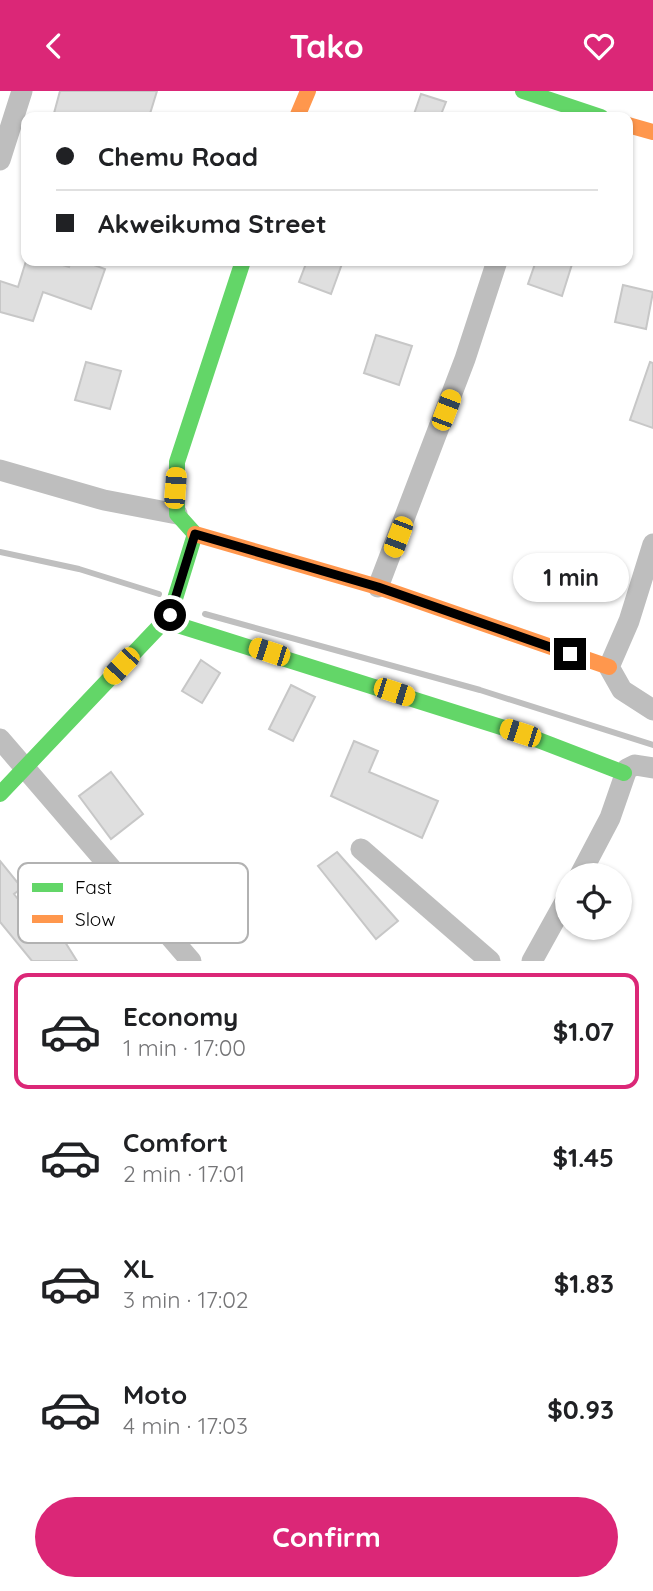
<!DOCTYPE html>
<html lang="en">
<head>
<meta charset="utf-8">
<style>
	:root { --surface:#fff; --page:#f6f6f6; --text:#202124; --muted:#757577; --line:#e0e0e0; --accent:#db2777 }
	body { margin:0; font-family:Quicksand,sans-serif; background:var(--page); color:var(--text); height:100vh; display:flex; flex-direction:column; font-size:26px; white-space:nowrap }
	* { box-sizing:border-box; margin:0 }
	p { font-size:23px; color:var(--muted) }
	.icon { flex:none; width:38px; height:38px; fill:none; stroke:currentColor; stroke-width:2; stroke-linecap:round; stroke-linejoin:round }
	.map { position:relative; height:870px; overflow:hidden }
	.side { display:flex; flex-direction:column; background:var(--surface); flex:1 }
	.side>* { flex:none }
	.hud { position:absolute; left:21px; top:21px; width:612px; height:154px; border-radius:14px; box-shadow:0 2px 5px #0004; display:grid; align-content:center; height:154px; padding:0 35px; background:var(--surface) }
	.controls { position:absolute; left:555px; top:772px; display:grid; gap:14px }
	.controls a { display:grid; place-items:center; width:77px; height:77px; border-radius:50%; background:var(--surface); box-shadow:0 2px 5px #0004; font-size:35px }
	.end { position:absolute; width:32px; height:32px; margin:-16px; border:9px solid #000; background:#fff; box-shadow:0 0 0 4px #fff }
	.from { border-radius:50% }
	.bubble { position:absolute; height:49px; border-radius:24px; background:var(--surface); box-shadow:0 2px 5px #0004; font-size:23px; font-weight:700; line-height:49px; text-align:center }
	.car { position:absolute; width:21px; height:42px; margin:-21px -10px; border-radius:9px; box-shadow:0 0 5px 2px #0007; background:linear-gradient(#f5c518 24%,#345 0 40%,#f5c518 0 76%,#345 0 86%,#f5c518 0) }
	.hud b { display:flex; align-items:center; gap:24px; height:66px; font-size:26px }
	.hud b+b { border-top:2px solid var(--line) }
	.hud i { width:18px; height:18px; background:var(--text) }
	ul { padding:12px 0 0; list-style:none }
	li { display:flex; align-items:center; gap:21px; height:116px; margin:0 14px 10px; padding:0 21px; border:4px solid transparent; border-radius:14px }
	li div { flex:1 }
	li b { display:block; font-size:26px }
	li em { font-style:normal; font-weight:700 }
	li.selected { border-color:var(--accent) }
	li>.icon { width:63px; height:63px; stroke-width:1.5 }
	.primary-button { display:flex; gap:14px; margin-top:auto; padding:14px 35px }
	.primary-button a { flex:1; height:80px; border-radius:42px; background:var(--accent); color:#fff; font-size:28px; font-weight:700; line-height:80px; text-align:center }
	header { display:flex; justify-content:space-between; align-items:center; height:91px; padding:0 35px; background:var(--accent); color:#fff; font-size:32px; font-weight:700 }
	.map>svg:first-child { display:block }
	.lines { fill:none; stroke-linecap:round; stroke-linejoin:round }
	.stream { stroke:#bfbfbf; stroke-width:6 }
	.building { fill:#dfdfdf; stroke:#c7c7c7; stroke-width:2 }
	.street { stroke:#bebebe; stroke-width:21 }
	.fast { stroke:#63d668; stroke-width:16 }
	.slow { stroke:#ff974d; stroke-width:16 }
	.route { stroke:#000; stroke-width:9 }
	.key { fill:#fff; stroke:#b2b2b2; stroke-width:2 }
	.key-label { font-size:19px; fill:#000 }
</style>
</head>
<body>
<header><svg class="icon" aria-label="back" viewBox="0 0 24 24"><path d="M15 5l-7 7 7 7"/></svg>Tako<svg class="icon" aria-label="heart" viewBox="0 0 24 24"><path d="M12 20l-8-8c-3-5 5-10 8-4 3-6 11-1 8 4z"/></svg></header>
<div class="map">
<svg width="653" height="870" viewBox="0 0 653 870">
	<rect width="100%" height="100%" fill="#fff"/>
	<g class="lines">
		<g class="stream">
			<path d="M 0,461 L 79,478 L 159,503"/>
			<path d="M 205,523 L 480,599 L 653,654"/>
		</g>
	</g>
	<g class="building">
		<path d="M 60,0 L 157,0 L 149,26 L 53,26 Z"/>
		<path d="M 421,3 L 446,11 L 440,26 L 413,26 Z"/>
		<path d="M 26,170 L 50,170 L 69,176 L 71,170 L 83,170 L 105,178 L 91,218 L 43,201 L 33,230 L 0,221 L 0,190 L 18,196 Z"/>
		<path d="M 307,170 L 343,170 L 331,203 L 299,191 Z"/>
		<path d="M 536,170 L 573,170 L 562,205 L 528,193 Z"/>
		<path d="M 623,194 L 653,201 L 646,238 L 615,231 Z"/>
		<path d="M 376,244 L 412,255 L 399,294 L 364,282 Z"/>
		<path d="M 86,271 L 121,280 L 110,318 L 75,309 Z"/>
		<path d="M 650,271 L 653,272 L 653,337 L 630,329 Z"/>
		<path d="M 201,569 L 220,582 L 202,612 L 182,600 Z"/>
		<path d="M 291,594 L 315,606 L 293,650 L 269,638 Z"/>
		<path d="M 354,650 L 378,660 L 369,681 L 438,710 L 422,747 L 331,705 Z"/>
		<path d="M 111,681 L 143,723 L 111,748 L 79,705 Z"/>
		<path d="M 337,761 L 398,830 L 376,848 L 318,775 Z"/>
		<path d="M 0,770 L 22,797 L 14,803 L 42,839 L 53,832 L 77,870 L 32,870 L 0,831 Z"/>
	</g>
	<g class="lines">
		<g class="street">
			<path d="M 0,69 L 22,0"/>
			<path d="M 0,379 L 104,409 L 177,423"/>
			<path d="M 653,453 L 629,530 L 609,576 L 622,599 L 653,619"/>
			<path d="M 378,496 L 465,268 L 497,170"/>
			<path d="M 0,648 L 191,870"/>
			<path d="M 361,758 L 490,870"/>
			<path d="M 580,784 L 610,727 L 627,678 L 635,674 L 653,677"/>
			<path d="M 532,870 L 567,807"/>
		</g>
		<g class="fast">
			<path d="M 523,0 L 601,26"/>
			<path d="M 195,443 L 177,423 L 177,371 L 243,170"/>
			<path d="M 165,530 L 520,642 L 624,682"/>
			<path d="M 0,703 L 170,524 L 195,443"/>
		</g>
		<g class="slow">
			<path d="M 297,26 L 308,0"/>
			<path d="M 628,34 L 653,41"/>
			<path d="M 195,443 L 378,496 L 609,576"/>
		</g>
	</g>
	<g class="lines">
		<path class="route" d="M 170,524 L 195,443 L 378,496 L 570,563"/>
	</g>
	<rect x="18" y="772" width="230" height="80" rx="10" class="key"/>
	<rect x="32" y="792" width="31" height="9" fill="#63d668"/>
	<rect x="32" y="824" width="31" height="8" fill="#ff974d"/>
	<g class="key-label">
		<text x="75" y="803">Fast</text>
		<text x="75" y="835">Slow</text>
	</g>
</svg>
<div class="controls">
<a><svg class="icon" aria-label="locate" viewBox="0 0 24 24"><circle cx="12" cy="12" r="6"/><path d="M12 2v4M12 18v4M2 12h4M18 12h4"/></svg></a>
</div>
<i class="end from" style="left:170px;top:524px"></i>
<i class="end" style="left:570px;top:563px"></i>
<div class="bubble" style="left:513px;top:462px;width:116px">1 min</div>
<i class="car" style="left:446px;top:319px;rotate:21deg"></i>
<i class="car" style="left:175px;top:397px;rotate:4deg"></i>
<i class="car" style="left:398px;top:446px;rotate:201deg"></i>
<i class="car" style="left:269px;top:561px;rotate:288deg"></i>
<i class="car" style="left:121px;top:575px;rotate:223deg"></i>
<i class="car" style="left:394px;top:601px;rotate:108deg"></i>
<i class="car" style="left:520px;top:642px;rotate:288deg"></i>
<div class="hud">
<b><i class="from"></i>Chemu Road</b>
<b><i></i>Akweikuma Street</b>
</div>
</div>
<section class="side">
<ul>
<li class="selected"><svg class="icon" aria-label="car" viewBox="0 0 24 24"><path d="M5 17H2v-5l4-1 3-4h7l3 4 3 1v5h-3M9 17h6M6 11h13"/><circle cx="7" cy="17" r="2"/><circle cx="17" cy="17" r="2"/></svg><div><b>Economy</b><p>1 min · 17:00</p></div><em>$1.07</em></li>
<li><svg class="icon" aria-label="car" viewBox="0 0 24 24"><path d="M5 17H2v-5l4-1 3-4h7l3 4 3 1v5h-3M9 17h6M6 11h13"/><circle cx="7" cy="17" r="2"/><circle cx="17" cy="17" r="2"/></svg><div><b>Comfort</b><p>2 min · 17:01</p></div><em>$1.45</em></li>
<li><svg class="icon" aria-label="car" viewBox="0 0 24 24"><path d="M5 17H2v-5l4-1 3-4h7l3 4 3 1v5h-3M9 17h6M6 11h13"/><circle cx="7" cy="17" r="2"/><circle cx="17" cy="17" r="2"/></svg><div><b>XL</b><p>3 min · 17:02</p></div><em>$1.83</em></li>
<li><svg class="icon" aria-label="car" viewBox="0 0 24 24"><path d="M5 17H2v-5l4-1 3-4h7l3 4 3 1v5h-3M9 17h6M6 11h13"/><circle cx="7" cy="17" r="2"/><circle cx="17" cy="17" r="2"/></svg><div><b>Moto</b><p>4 min · 17:03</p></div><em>$0.93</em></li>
</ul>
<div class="primary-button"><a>Confirm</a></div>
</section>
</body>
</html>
